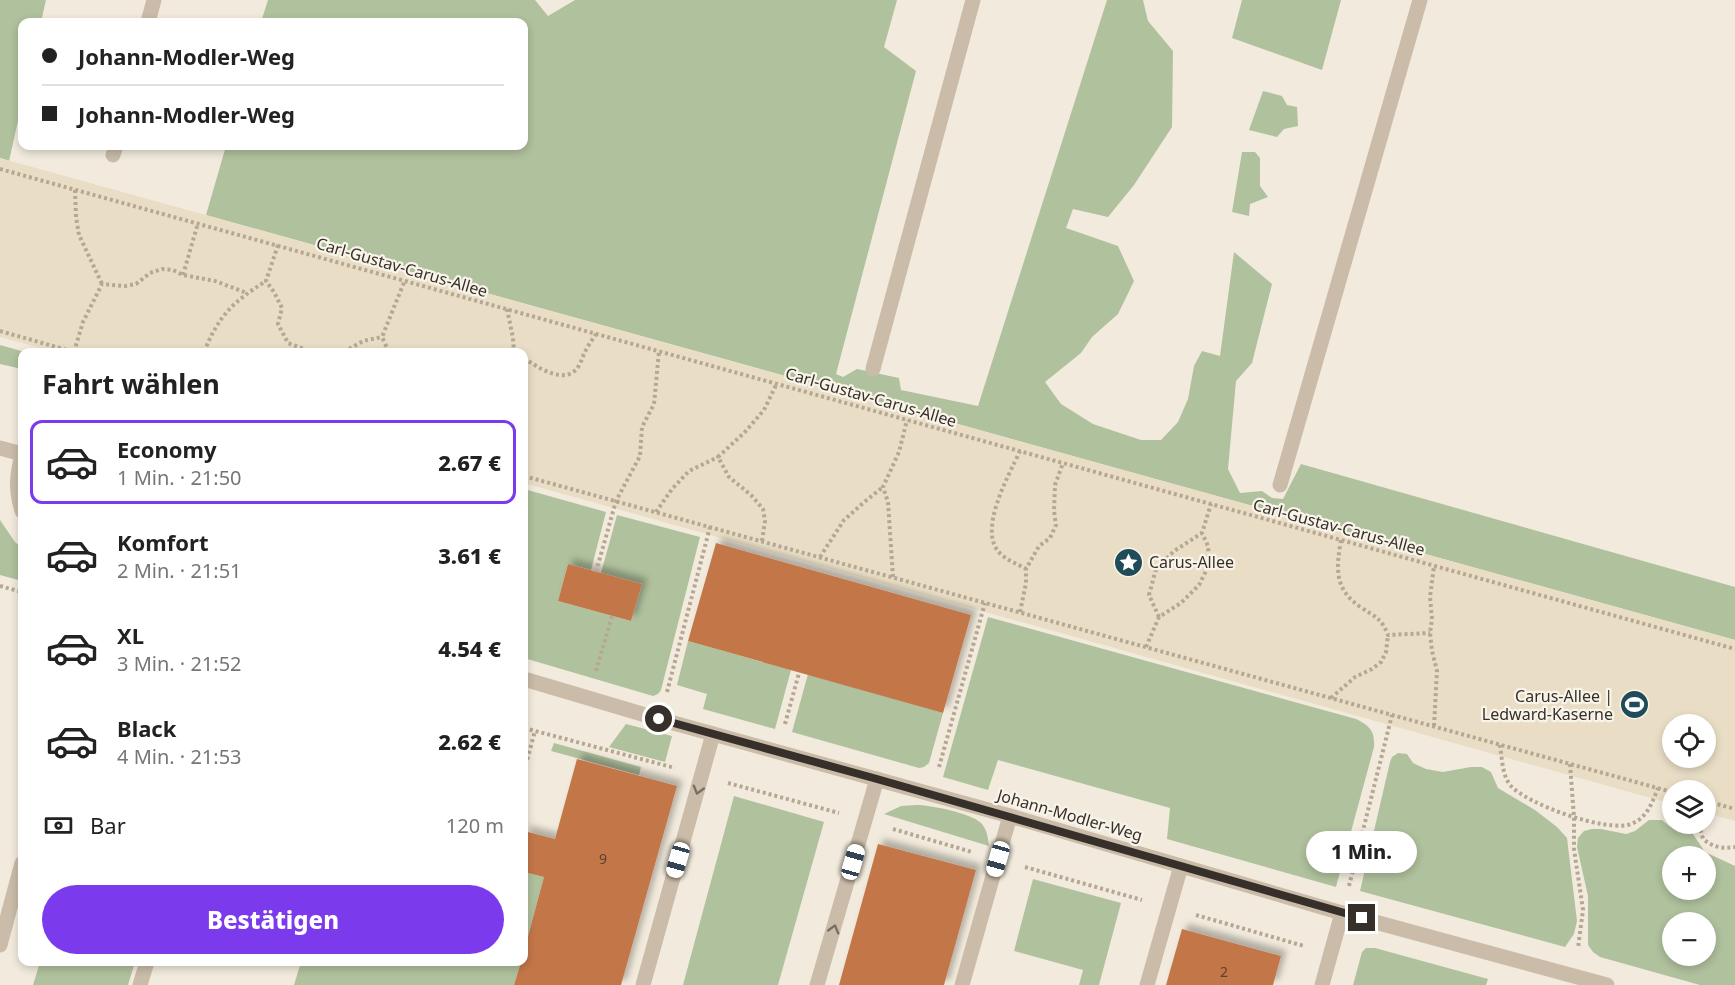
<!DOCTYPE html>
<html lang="de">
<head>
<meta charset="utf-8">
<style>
	:root { --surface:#fff; --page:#f6f6f6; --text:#222; --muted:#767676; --line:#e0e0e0; --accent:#7c3aed }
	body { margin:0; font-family:"Noto Sans",sans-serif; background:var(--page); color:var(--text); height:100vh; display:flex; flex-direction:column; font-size:22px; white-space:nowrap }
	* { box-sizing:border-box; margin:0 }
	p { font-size:20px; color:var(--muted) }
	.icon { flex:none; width:33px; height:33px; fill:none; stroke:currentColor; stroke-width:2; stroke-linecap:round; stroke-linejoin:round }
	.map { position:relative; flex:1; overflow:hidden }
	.sheet { position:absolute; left:18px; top:348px; width:510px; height:618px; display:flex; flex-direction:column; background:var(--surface); border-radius:12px; box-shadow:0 3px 9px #0003 }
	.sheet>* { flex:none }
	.top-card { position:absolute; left:18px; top:18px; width:510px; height:132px; border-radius:12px; box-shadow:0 3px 9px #0003; display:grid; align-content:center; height:132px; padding:0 24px; background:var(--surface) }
	.controls { position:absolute; left:1662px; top:714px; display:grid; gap:12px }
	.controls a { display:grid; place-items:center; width:54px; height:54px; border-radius:50%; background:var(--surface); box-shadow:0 3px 9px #0003; font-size:30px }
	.end { position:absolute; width:27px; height:27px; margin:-14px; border:8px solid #372f29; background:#fff; box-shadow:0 0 0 3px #fff }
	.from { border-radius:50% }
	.bubble { position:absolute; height:42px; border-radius:21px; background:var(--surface); box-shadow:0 3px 9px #0003; font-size:20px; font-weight:800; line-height:42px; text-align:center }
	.car { position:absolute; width:18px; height:36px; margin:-18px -9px; border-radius:8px; box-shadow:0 0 4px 2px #0007; background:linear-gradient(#fff 24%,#345 0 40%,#fff 0 76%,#345 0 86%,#fff 0) }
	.top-card b { display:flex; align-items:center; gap:21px; height:57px; font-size:22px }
	.top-card b+b { border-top:2px solid var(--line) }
	.top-card i { width:15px; height:15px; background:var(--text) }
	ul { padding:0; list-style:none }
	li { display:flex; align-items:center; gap:18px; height:84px; margin:0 12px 9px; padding:0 12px; border:3px solid transparent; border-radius:12px }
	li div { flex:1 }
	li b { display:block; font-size:22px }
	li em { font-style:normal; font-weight:800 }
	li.active { border-color:var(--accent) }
	li>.icon { width:54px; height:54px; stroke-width:1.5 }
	h2 { padding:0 24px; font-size:27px; line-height:72px }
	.pay { display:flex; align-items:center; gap:15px; height:66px; padding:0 24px; font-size:22px }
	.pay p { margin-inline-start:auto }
	.cta { display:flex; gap:12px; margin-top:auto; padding:12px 24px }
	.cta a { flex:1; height:69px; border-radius:36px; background:var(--accent); color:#fff; font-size:24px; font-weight:800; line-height:69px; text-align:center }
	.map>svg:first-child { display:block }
	.green { fill:#b0c19d; fill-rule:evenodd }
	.plaza { fill:#e9dec5; fill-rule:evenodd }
	.building { fill:#c3774a; filter:url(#shadow) }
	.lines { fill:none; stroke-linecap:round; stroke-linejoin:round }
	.path { stroke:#b5a793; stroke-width:4; stroke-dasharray:3 3; stroke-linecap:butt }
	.service { stroke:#cabca9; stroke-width:15 }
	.minor { stroke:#cabca9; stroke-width:15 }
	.oneway { stroke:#796e63 }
	.route { stroke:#372f29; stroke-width:8 }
	.labels { text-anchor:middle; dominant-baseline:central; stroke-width:4.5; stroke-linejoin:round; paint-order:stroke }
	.number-label { font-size:14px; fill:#5a4131 }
	.street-label { font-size:16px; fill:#372f29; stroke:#f9f4ea }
	.poi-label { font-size:16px; fill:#372f29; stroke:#f9f4ea; text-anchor:start }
</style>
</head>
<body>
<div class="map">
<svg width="1735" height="985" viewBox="0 0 1735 985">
	<defs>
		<filter id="shadow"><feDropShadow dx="5.5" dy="-5.5" stdDeviation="3" flood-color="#0004"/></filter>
	</defs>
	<rect width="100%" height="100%" fill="#f2ebdd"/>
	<g class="green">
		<path d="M 0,0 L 46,0 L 41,22 L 22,22 L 22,103 L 9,161 L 0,158 Z"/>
		<path d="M 268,0 L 535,0 L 548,16 L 575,0 L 897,0 L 884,47 L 916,71 L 836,374 L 843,377 L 857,369 L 899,378 L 901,390 L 978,406 L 1107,0 L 1143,0 L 1148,21 L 1173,51 L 1172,127 L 1134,185 L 1108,217 L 1073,209 L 1066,228 L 1118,246 L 1134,281 L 1118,314 L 1092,337 L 1081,353 L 1045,382 L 1061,404 L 1093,424 L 1141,440 L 1161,440 L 1178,422 L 1188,399 L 1194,366 L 1202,351 L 1220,356 L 1234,252 L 1272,284 L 1252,363 L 1236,381 L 1228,469 L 1240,493 L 1262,491 L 1272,498 L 1283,499 L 1301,464 L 1735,587 L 1735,640 L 206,215 L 226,146 L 524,146 L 524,22 L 261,22 Z"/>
		<path d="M 1242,0 L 1341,0 L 1322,70 L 1232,38 Z"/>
		<path d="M 1263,91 L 1282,96 L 1287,105 L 1297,107 L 1298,126 L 1284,129 L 1277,137 L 1249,130 Z"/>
		<path d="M 1242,152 L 1255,152 L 1260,158 L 1260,186 L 1268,197 L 1250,204 L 1249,216 L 1232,212 Z"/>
		<path d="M 0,345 L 25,352 L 22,352 L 22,369 L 0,364 Z"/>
		<path d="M 524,489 L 606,512 L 591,570 L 568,564 L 558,601 L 631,621 L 642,584 L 601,573 L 617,515 L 700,537 L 661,690 L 658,694 L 653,696 L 524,658 Z"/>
		<path d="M 0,520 L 15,542 L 22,548 L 22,581 L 0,575 Z"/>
		<path d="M 988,617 L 1356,719 C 1370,726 1375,731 1374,747 L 1336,887 L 1167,839 L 1170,808 L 998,760 L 988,790 L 943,777 Z"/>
		<path d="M 688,641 L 791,670 L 775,729 L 703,709 L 707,694 L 677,685 Z"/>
		<path d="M 808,674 L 943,713 L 929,763 L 924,767 L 919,768 L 792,732 Z"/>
		<path d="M 626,724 L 672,736 L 665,762 L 609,747 Z"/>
		<path d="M 554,743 L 641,767 L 639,775 L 551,751 Z"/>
		<path d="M 1398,753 L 1407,754 L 1413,763 L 1426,769 L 1443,772 L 1471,767 L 1482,767 L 1491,772 L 1498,788 L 1535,810 L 1557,827 L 1567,838 L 1577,921 L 1574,934 L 1565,947 L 1360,891 L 1390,762 L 1392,757 Z"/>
		<path d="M 734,796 L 824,822 L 778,985 L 683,985 Z"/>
		<path d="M 916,805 C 930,805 971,813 981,823 C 987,829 988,838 989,846 L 884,814 L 901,806 Z"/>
		<path d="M 1649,820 L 1662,820 L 1669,826 L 1688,831 L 1693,834 L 1705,852 L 1735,866 L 1735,985 L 1700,985 L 1600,957 L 1593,952 L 1588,945 L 1588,896 L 1577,847 L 1578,838 L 1584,831 L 1592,829 L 1601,829 L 1626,834 L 1635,831 ZM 1672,856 L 1706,856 L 1706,890 L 1672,890 ZM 1672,922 L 1706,922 L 1706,956 L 1672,956 Z"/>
		<path d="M 524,872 L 544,877 L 524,951 Z"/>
		<path d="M 1033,879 L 1121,903 L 1099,985 L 1079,985 L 1083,970 L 1014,951 Z"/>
		<path d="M 1366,948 L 1375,948 L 1488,979 L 1486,985 L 1353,985 L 1362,952 Z"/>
		<path d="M 40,962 L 135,962 L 128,985 L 33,985 Z"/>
		<path d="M 301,962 L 521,962 L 514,985 L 294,985 Z"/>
	</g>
	<path class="plaza" d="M 0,158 L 1735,640 L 1735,821 L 1706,813 L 1706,790 L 1672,790 L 1672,804 L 524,483 L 524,352 L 55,352 L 0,337 ZM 1672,724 L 1706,724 L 1706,758 L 1672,758 Z"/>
	<g class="building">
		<path d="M 716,543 L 971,615 L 943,713 L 688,641 Z"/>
		<path d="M 568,564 L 642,584 L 631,621 L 558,601 Z"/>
		<path d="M 577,759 L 677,786 L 621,985 L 514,985 L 521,962 L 524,962 L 524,951 L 544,877 L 524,872 L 524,831 L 555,839 Z"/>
		<path d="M 878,844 L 976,870 L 944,985 L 839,985 Z"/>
		<path d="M 1182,929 L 1281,956 L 1273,985 L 1166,985 Z"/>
	</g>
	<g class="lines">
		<g class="path">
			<path d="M 0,169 L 1735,649"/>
			<path d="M 75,190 L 76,217 L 79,235 L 102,284"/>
			<path d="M 278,245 L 266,281 L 274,292 L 282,308 L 278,324 L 288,343 L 309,351 L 322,352"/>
			<path d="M 183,275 L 198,223"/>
			<path d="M 507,309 L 513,338 L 514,352"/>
			<path d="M 0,331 L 74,352"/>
			<path d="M 74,352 L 83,322 L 102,284 L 125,286 L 136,284 L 150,273 L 162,269 L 173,270 L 183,275 L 215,281 L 247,293"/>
			<path d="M 204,352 C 219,315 233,302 266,281"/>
			<path d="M 344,352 L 363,341 L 382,337"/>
			<path d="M 389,352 L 382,337 L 405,280"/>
			<path d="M 524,358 C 537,367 565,386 578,367 C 581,363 582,358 584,354 C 587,347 592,340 596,334"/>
			<path d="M 1020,451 C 1009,475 975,534 1002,555 C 1008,561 1018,564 1026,569"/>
			<path d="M 524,476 L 1672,792"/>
			<path d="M 656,512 L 672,489 L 689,471 L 718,457"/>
			<path d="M 1341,540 C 1336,569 1334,590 1362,608 C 1377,618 1381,618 1388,635 L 1430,633"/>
			<path d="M 762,541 L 765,521 L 763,509 L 751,495 L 729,477 L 718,457 L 745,432 L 764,410 L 777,383"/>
			<path d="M 820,557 L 844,520 L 863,503 L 883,487"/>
			<path d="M 596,572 L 616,501 L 640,456 L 642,427 L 654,404 L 659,351"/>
			<path d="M 893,577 L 888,502 L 883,487 L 899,452 L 907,420"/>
			<path d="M 0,586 L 22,592"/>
			<path d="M 1020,612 L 1026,583 L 1026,569 L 1039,546 L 1050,538 L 1056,525 L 1054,511 L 1055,485 L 1063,463"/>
			<path d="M 1159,617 L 1149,595 L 1156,569 L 1174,551 L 1202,533"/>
			<path d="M 1146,647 L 1159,617 L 1181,603 L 1199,585 L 1205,573 L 1209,559 L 1208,546 L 1202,533 L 1211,504"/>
			<path d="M 596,671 L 612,616"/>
			<path d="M 667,692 L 710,527"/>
			<path d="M 1331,698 L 1355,677 L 1372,669 L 1381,662 L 1386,652 L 1388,635"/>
			<path d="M 785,724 L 799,673"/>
			<path d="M 1434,726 L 1437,671 L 1432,651 L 1430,633 L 1432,619 L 1430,597 L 1434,566"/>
			<path d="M 524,728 L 675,768"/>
			<path d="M 1500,745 C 1502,758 1502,774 1510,785 C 1526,804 1607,833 1631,824 C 1647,818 1652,803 1658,788"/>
			<path d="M 1570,764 L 1574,817 L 1574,849 L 1583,910 L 1578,948"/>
			<path d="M 939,767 L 985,603"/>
			<path d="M 524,771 L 535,731"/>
			<path d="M 728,783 L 839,813"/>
			<path d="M 1706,801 L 1735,809"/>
			<path d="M 1699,824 L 1703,839 C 1713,847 1722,849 1735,847"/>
			<path d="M 893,829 L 972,852"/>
			<path d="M 1025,867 L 1142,900"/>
			<path d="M 1349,886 L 1392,715"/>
			<path d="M 1196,915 L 1304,946"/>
		</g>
		<g class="service">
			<path d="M 148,22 L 154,0"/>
			<path d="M 113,155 L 116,146"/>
			<path d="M 873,369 L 973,0"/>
			<path d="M 1280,485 L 1420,0"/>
		</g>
		<g class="minor">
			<path d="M 0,448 L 22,454 C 17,476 15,488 22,511"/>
			<path d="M 524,679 L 659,719 L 1010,816 L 1342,913 L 1607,985"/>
			<path d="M 0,945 L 22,863"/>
			<path d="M 140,985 L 147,962"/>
			<path d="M 643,985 L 713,734"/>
			<path d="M 817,985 L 877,779"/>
			<path d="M 962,985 L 1010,816"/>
			<path d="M 1147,985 L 1181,866"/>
			<path d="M 1322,985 L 1342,913"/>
		</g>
	</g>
	<defs><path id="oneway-chevron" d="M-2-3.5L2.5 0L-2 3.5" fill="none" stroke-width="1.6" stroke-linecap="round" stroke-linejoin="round" transform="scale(1.5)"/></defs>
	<g class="oneway">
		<use href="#oneway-chevron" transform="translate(698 790) rotate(106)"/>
		<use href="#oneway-chevron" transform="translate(834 929) rotate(-74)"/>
	</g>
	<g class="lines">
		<path class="route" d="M 659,719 L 877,779 L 1362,918"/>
	</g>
	<defs>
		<symbol id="sight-disc" viewBox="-11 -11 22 22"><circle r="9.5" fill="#1f4c58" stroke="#f9f4ea"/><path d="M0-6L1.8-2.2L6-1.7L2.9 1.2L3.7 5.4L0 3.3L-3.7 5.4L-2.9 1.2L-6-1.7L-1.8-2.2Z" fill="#fff"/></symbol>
		<symbol id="stadium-disc" viewBox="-11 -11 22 22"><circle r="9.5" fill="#1f4c58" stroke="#f9f4ea"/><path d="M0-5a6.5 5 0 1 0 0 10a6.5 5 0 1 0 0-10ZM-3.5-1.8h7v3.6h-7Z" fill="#fff"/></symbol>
	</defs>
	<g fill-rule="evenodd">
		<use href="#sight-disc" x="1112" y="546" width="33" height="33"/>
		<use href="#stadium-disc" x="1618" y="688" width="33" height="33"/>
	</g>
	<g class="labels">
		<g class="number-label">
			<text x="603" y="858">9</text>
			<text x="1224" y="971">2</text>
		</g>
		<g class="street-label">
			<text transform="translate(402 267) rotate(16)">Carl-Gustav-Carus-Allee</text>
			<text transform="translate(871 397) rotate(16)">Carl-Gustav-Carus-Allee</text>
			<text transform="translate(1339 527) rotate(15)">Carl-Gustav-Carus-Allee</text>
			<text transform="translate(1070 815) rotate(16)">Johann-Modler-Weg</text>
		</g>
		<g class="poi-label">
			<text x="1149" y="562">Carus-Allee</text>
			<text x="1613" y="696" text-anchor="end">Carus-Allee |<tspan x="1613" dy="18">Ledward-Kaserne</tspan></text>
		</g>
	</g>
</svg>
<div class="controls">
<a><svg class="icon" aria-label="locate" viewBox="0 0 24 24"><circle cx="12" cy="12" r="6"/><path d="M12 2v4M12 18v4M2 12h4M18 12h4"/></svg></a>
<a><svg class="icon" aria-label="layers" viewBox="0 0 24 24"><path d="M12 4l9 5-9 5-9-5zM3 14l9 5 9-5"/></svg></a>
<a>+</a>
<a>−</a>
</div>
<i class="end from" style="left:659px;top:719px"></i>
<i class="end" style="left:1362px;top:918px"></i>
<div class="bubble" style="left:1306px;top:831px;width:111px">1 Min.</div>
<i class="car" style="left:998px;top:859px;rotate:196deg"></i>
<i class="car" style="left:678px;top:860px;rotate:196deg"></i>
<i class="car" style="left:853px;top:862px;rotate:16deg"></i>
<div class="top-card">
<b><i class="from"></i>Johann-Modler-Weg</b>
<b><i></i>Johann-Modler-Weg</b>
</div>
<section class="sheet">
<h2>Fahrt wählen</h2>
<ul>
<li class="active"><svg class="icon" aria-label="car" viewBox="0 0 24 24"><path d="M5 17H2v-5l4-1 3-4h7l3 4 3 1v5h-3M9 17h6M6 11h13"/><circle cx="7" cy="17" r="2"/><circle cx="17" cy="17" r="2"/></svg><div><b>Economy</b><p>1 Min. · 21:50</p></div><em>2.67 €</em></li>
<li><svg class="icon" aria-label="car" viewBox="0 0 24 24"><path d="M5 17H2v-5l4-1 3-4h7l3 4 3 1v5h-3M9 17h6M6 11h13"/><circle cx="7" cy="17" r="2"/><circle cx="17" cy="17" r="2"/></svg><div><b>Komfort</b><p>2 Min. · 21:51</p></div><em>3.61 €</em></li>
<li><svg class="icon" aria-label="car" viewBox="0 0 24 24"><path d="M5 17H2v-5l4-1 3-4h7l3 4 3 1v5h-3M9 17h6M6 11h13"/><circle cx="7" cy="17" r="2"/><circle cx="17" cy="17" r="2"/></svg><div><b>XL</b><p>3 Min. · 21:52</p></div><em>4.54 €</em></li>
<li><svg class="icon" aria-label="car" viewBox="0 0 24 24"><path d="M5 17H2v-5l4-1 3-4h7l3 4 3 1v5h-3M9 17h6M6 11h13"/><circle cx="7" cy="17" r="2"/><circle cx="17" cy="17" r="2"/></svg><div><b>Black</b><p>4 Min. · 21:53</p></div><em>2.62 €</em></li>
</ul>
<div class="pay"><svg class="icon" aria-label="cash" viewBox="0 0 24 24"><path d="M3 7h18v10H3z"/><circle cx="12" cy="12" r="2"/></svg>Bar<p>120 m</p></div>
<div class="cta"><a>Bestätigen</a></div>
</section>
</div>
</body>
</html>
